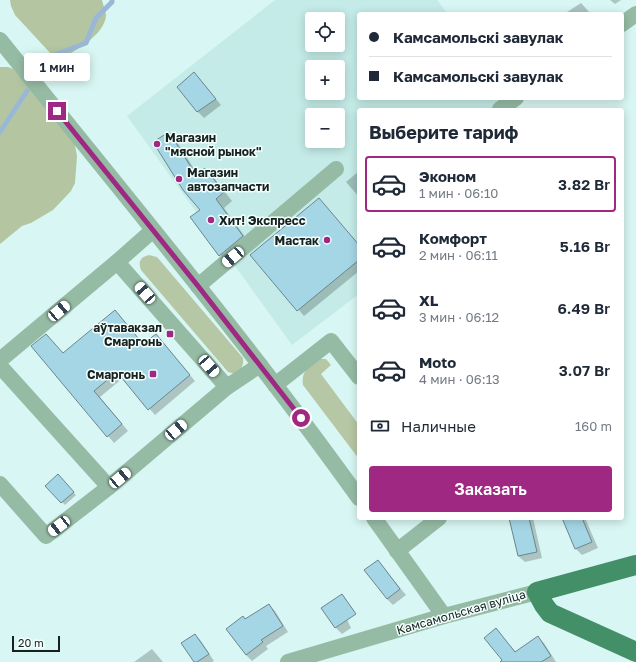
<!DOCTYPE html>
<html lang="ru">
<head>
<meta charset="utf-8">
<style>
	:root { --surface:#fff; --page:#f6f6f7; --text:#1f2937; --muted:#747a83; --line:#e0e1e3; --accent:#9f2982 }
	body { margin:0; font-family:"Golos Text",sans-serif; background:var(--page); color:var(--text); height:100vh; display:flex; flex-direction:column; font-size:15px; white-space:nowrap }
	* { box-sizing:border-box; margin:0 }
	p { font-size:13px; color:var(--muted) }
	.icon { flex:none; width:22px; height:22px; fill:none; stroke:currentColor; stroke-width:2; stroke-linecap:round; stroke-linejoin:round }
	.map { position:relative; flex:1; overflow:hidden }
	.sheet { position:absolute; left:357px; top:108px; width:267px; height:412px; display:flex; flex-direction:column; background:var(--surface); border-radius:4px; box-shadow:0 2px 10px #0003 }
	.sheet>* { flex:none }
	.banner { position:absolute; left:357px; top:12px; width:267px; height:88px; border-radius:4px; box-shadow:0 2px 10px #0003; display:grid; align-content:center; height:88px; padding:0 12px; background:var(--surface) }
	.tools { position:absolute; left:305px; top:12px; display:grid; gap:8px }
	.tools a { display:grid; place-items:center; width:40px; height:40px; border-radius:4px; background:var(--surface); box-shadow:0 2px 10px #0003; font-size:20px }
	.scale { position:absolute; left:12px; bottom:10px; width:48px; box-sizing:border-box; padding-left:4px; border:2px solid #162120; border-top:0; font-size:11px; line-height:14px; white-space:nowrap; color:#162120; -webkit-text-stroke:3px #f3fffd; paint-order:stroke }
	.end { position:absolute; width:18px; height:18px; margin:-9px; border:5px solid #9f2982; background:#fff; box-shadow:0 0 0 2px #fff }
	.from { border-radius:50% }
	.bubble { position:absolute; height:28px; border-radius:4px; background:var(--surface); box-shadow:0 2px 10px #0003; font-size:13px; font-weight:600; line-height:28px; text-align:center }
	.car { position:absolute; width:12px; height:24px; margin:-12px -6px; border-radius:5px; box-shadow:0 0 3px 1px #0007; background:linear-gradient(#fff 24%,#345 0 40%,#fff 0 76%,#345 0 86%,#fff 0) }
	.banner b { display:flex; align-items:center; gap:14px; height:38px; font-size:15px }
	.banner b+b { border-top:1px solid var(--line) }
	.banner i { width:10px; height:10px; background:var(--text) }
	ul { padding:0; list-style:none }
	li { display:flex; align-items:center; gap:12px; height:56px; margin:0 8px 6px; padding:0 4px; border:2px solid transparent; border-radius:4px }
	li div { flex:1 }
	li b { display:block; font-size:15px }
	li em { font-style:normal; font-weight:600 }
	li.current { border-color:var(--accent) }
	li>.icon { width:36px; height:36px; stroke-width:1.5 }
	h2 { padding:0 12px; font-size:18px; line-height:48px }
	.pay { display:flex; align-items:center; gap:10px; height:44px; padding:0 12px; font-size:15px }
	.pay p { margin-inline-start:auto }
	.primary-button { display:flex; gap:8px; margin-top:auto; padding:8px 12px }
	.primary-button a { flex:1; height:46px; border-radius:4px; background:var(--accent); color:#fff; font-size:16px; font-weight:600; line-height:46px; text-align:center }
	.map>svg:first-child { display:block }
	.built { fill:#c4ebe7; fill-rule:evenodd }
	.green { fill:#b6c7a5 }
	.forest { fill:#b4c6a1 }
	.shadow { fill:#0003 }
	.lines { fill:none; stroke-linecap:round; stroke-linejoin:round }
	.stream { stroke:#9ab8d6; stroke-width:5 }
	.building { fill:#a5d6e5; stroke:#6d868e }
	.minor { stroke:#96bba5; stroke-width:16 }
	.major { stroke:#428f68; stroke-width:20 }
	.route { stroke:#9f2982; stroke-width:5 }
	.poi-dot { fill:#9f2982; stroke:#f3fffd; stroke-width:1.5 }
	.labels { text-anchor:middle; dominant-baseline:central; stroke-width:3; stroke-linejoin:round; paint-order:stroke }
	.poi-label { font-size:12px; font-weight:bold; fill:#162120; stroke:#f3fffd; text-anchor:start }
	.street-label { font-size:12px; fill:#162120; stroke:#f3fffd }
</style>
</head>
<body>
<div class="map">
<svg width="636" height="662" viewBox="0 0 636 662">
	<rect width="100%" height="100%" fill="#d8f6f3"/>
	<path class="built" d="M 275,0 L 437,0 L 448,14 L 359,14 L 359,98 L 511,98 L 520,110 L 359,110 L 359,294 L 292,345 L 127,116 ZM 312,19 L 338,19 L 338,45 L 312,45 ZM 312,67 L 338,67 L 338,93 L 312,93 ZM 312,115 L 338,115 L 338,141 L 312,141 Z"/>
	<g class="green">
		<path d="M 149,255 L 157,257 L 243,358 C 244,366 241,370 235,374 L 228,372 L 141,270 C 138,262 140,257 149,255 Z"/>
		<path d="M 318,359 L 326,359 L 331,365 L 321,374 L 359,425 L 359,459 L 303,385 C 301,371 309,367 318,359 Z"/>
	</g>
	<g class="forest">
		<path d="M 10,0 L 102,0 C 103,5 106,11 106,16 C 104,35 78,48 64,58 L 52,55 L 15,15 L 11,6 Z"/>
		<path d="M 0,67 L 8,67 L 13,69 L 74,140 L 77,156 L 75,183 L 71,191 L 53,210 L 31,223 L 22,226 L 0,244 Z"/>
	</g>
	<g class="shadow">
		<path d="M 610,0 L 621,0 L 615,4 Z"/>
		<path d="M 581,3 L 591,14 L 564,14 Z"/>
		<path d="M 194,73 L 221,105 L 204,118 L 198,112 Z"/>
		<path d="M 169,133 L 177,142 L 198,175 L 205,169 L 214,178 L 232,201 L 224,208 L 251,245 L 228,264 L 220,255 L 202,210 Z"/>
		<path d="M 359,171 L 359,197 L 346,182 Z"/>
		<path d="M 319,199 L 359,246 L 359,271 L 304,316 L 252,255 Z"/>
		<path d="M 46,335 L 63,354 L 144,345 L 162,342 L 195,381 L 155,415 L 123,378 L 100,397 L 128,431 L 114,443 L 33,346 Z"/>
		<path d="M 58,476 L 76,495 L 65,505 L 47,486 Z"/>
		<path d="M 510,518 L 533,518 L 542,558 L 525,562 L 518,556 Z"/>
		<path d="M 563,518 L 585,518 L 598,548 L 582,555 L 576,549 Z"/>
		<path d="M 378,561 L 406,595 L 393,605 L 387,599 Z"/>
		<path d="M 342,595 L 355,612 L 346,617 L 351,628 L 342,634 L 336,628 L 323,609 Z"/>
		<path d="M 269,605 L 275,611 L 288,632 L 266,646 L 268,649 L 252,661 L 246,655 L 246,620 Z"/>
		<path d="M 496,630 L 516,652 L 538,637 L 544,643 L 556,662 L 505,662 Z"/>
		<path d="M 195,635 L 201,641 L 214,661 L 212,662 L 195,662 Z"/>
		<path d="M 152,649 L 163,662 L 134,662 Z"/>
	</g>
	<g class="lines">
		<g class="stream">
			<path d="M 49,57 L 86,43 L 96,18 L 112,2 L 112,0"/>
			<path d="M 0,132 L 27,91"/>
		</g>
	</g>
	<g class="building">
		<path d="M 194,72 L 216,99 L 197,112 L 177,87 Z"/>
		<path d="M 169,132 L 196,175 L 205,168 L 224,192 L 216,199 L 243,236 L 219,256 L 190,217 L 200,210 L 183,190 L 153,142 Z"/>
		<path d="M 319,198 L 359,245 L 359,260 L 297,311 L 250,255 Z"/>
		<path d="M 115,310 L 143,344 L 156,334 L 190,375 L 148,410 L 117,372 L 94,391 L 122,424 L 107,437 L 31,346 L 46,334 L 63,353 Z"/>
		<path d="M 58,474 L 74,492 L 61,503 L 45,486 Z"/>
		<path d="M 509,518 L 529,518 L 537,552 L 518,556 Z"/>
		<path d="M 562,518 L 582,518 L 592,542 L 575,549 Z"/>
		<path d="M 378,560 L 400,589 L 387,599 L 364,570 Z"/>
		<path d="M 342,594 L 356,614 L 335,628 L 321,608 Z"/>
		<path d="M 269,604 L 283,626 L 261,640 L 263,642 L 246,655 L 226,629 L 243,616 L 245,619 Z"/>
		<path d="M 496,628 L 515,652 L 538,636 L 551,656 L 541,662 L 500,662 L 502,660 L 484,638 Z"/>
		<path d="M 195,634 L 209,654 L 197,662 L 194,662 L 181,643 Z"/>
	</g>
	<g class="lines">
		<g class="minor">
			<path d="M 622,24 L 636,14"/>
			<path d="M 0,40 C 121,191 246,340 359,498"/>
			<path d="M 500,109 L 516,98"/>
			<path d="M 117,262 L 227,387"/>
			<path d="M 198,286 L 336,169"/>
			<path d="M 0,360 L 117,262 L 152,231"/>
			<path d="M 0,366 L 109,487"/>
			<path d="M 275,385 L 331,341 L 359,377"/>
			<path d="M 0,484 L 46,536 L 109,487 L 227,387 L 260,365"/>
			<path d="M 374,518 L 444,616"/>
			<path d="M 397,551 L 439,518"/>
			<path d="M 288,662 L 444,616 L 537,592"/>
		</g>
		<path class="major" d="M 636,565 L 537,592 L 544,605 L 550,613 L 636,652"/>
	</g>
	<g class="lines">
		<path class="route" d="M 57,111 L 198,286 L 301,418"/>
	</g>
	<g class="poi-dot">
		<circle cx="157" cy="144" r="4"/>
		<circle cx="179" cy="179" r="4"/>
		<circle cx="211" cy="220" r="4"/>
		<circle cx="327" cy="240" r="4"/>
		<rect x="166" y="330" width="8" height="8" rx="2"/>
		<rect x="149" y="370" width="8" height="8" rx="2"/>
	</g>
	<g class="labels">
		<g class="poi-label">
			<text x="165" y="137">Магазин<tspan x="165" dy="14">"мясной рынок"</tspan></text>
			<text x="187" y="172">Магазин<tspan x="187" dy="14">автозапчасти</tspan></text>
			<text x="219" y="220">Хит! Экспресс</text>
			<text x="319" y="240" text-anchor="end">Мастак</text>
			<text x="162" y="327" text-anchor="end">аўтавакзал<tspan x="162" dy="14">Смаргонь</tspan></text>
			<text x="145" y="374" text-anchor="end">Смаргонь</text>
		</g>
		<g class="street-label">
			<text transform="translate(461 612) rotate(-16)">Камсамольская вуліца</text>
		</g>
	</g>
</svg>
<div class="tools">
<a><svg class="icon" aria-label="locate" viewBox="0 0 24 24"><circle cx="12" cy="12" r="6"/><path d="M12 2v4M12 18v4M2 12h4M18 12h4"/></svg></a>
<a>+</a>
<a>−</a>
</div>
<div class="scale">20 m</div>
<i class="end from" style="left:301px;top:418px"></i>
<i class="end" style="left:57px;top:111px"></i>
<div class="bubble" style="left:24px;top:53px;width:66px">1 мин</div>
<i class="car" style="left:233px;top:257px;rotate:230deg"></i>
<i class="car" style="left:145px;top:293px;rotate:319deg"></i>
<i class="car" style="left:59px;top:311px;rotate:50deg"></i>
<i class="car" style="left:209px;top:366px;rotate:139deg"></i>
<i class="car" style="left:176px;top:430px;rotate:50deg"></i>
<i class="car" style="left:120px;top:478px;rotate:50deg"></i>
<i class="car" style="left:59px;top:526px;rotate:232deg"></i>
<div class="banner">
<b><i class="from"></i>Камсамольскі завулак</b>
<b><i></i>Камсамольскі завулак</b>
</div>
<section class="sheet">
<h2>Выберите тариф</h2>
<ul>
<li class="current"><svg class="icon" aria-label="car" viewBox="0 0 24 24"><path d="M5 17H2v-5l4-1 3-4h7l3 4 3 1v5h-3M9 17h6M6 11h13"/><circle cx="7" cy="17" r="2"/><circle cx="17" cy="17" r="2"/></svg><div><b>Эконом</b><p>1 мин · 06:10</p></div><em>3.82 Br</em></li>
<li><svg class="icon" aria-label="car" viewBox="0 0 24 24"><path d="M5 17H2v-5l4-1 3-4h7l3 4 3 1v5h-3M9 17h6M6 11h13"/><circle cx="7" cy="17" r="2"/><circle cx="17" cy="17" r="2"/></svg><div><b>Комфорт</b><p>2 мин · 06:11</p></div><em>5.16 Br</em></li>
<li><svg class="icon" aria-label="car" viewBox="0 0 24 24"><path d="M5 17H2v-5l4-1 3-4h7l3 4 3 1v5h-3M9 17h6M6 11h13"/><circle cx="7" cy="17" r="2"/><circle cx="17" cy="17" r="2"/></svg><div><b>XL</b><p>3 мин · 06:12</p></div><em>6.49 Br</em></li>
<li><svg class="icon" aria-label="car" viewBox="0 0 24 24"><path d="M5 17H2v-5l4-1 3-4h7l3 4 3 1v5h-3M9 17h6M6 11h13"/><circle cx="7" cy="17" r="2"/><circle cx="17" cy="17" r="2"/></svg><div><b>Moto</b><p>4 мин · 06:13</p></div><em>3.07 Br</em></li>
</ul>
<div class="pay"><svg class="icon" aria-label="cash" viewBox="0 0 24 24"><path d="M3 7h18v10H3z"/><circle cx="12" cy="12" r="2"/></svg>Наличные<p>160 m</p></div>
<div class="primary-button"><a>Заказать</a></div>
</section>
</div>
</body>
</html>
